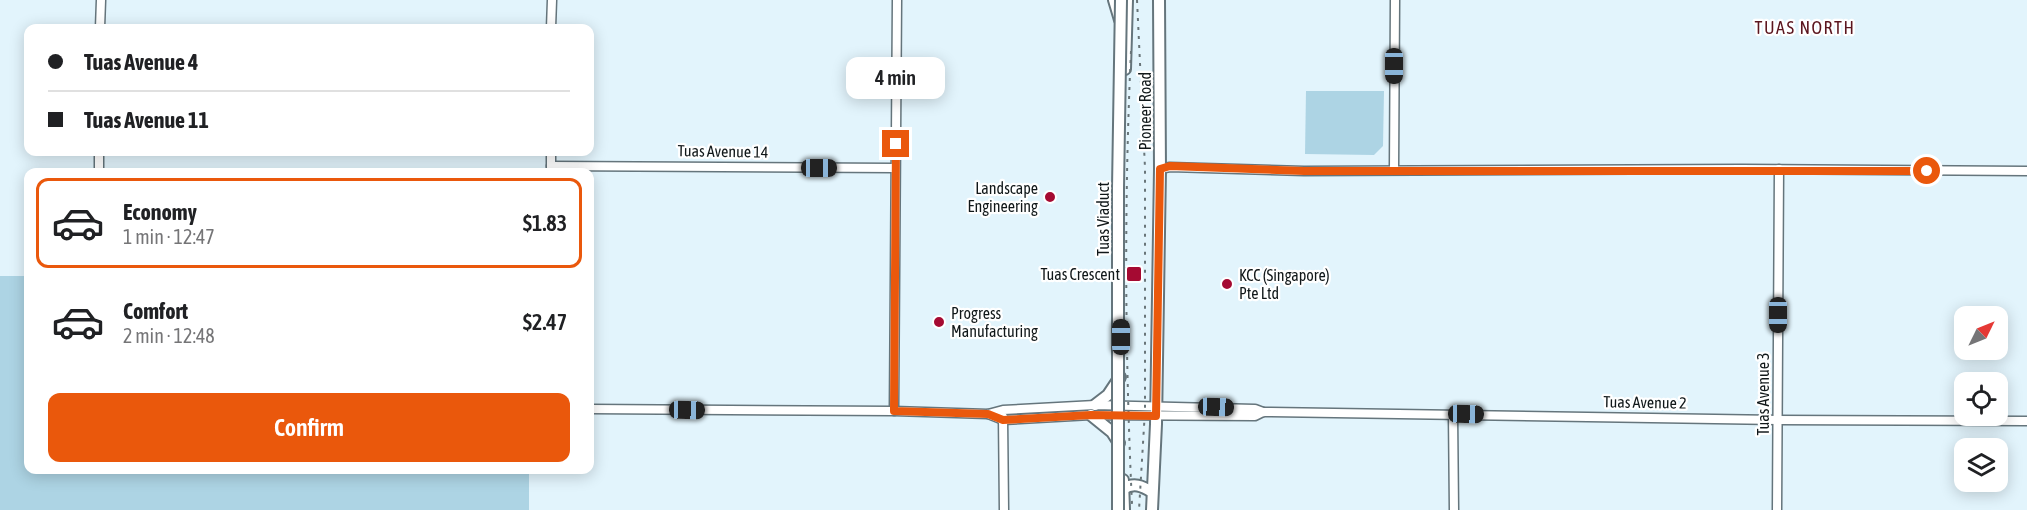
<!DOCTYPE html>
<html lang="en">
<head>
<meta charset="utf-8">
<style>
	:root { --surface:#fff; --page:#f2f2f2; --text:#202124; --muted:#757577; --line:#e0e0e0; --accent:#ea580c }
	body { margin:0; font-family:"Asap Condensed",sans-serif; background:var(--page); color:var(--text); height:100vh; display:flex; flex-direction:column; font-size:22px; white-space:nowrap }
	* { box-sizing:border-box; margin:0 }
	p { font-size:20px; color:var(--muted) }
	.icon { flex:none; width:33px; height:33px; fill:none; stroke:currentColor; stroke-width:2; stroke-linecap:round; stroke-linejoin:round }
	.map { position:relative; flex:1; overflow:hidden }
	.side { position:absolute; left:24px; top:168px; width:570px; height:306px; display:flex; flex-direction:column; background:var(--surface); border-radius:12px; box-shadow:0 3px 15px #0003 }
	.side>* { flex:none }
	.guide { position:absolute; left:24px; top:24px; width:570px; height:132px; border-radius:12px; box-shadow:0 3px 15px #0003; display:grid; align-content:center; height:132px; padding:0 24px; background:var(--surface) }
	.needle { width:39px; rotate:47deg }
	.tools { position:absolute; left:1954px; top:306px; display:grid; gap:12px }
	.tools a { display:grid; place-items:center; width:54px; height:54px; border-radius:12px; background:var(--surface); box-shadow:0 3px 15px #0003; font-size:30px }
	.end { position:absolute; width:27px; height:27px; margin:-14px; border:8px solid #ea580c; background:#fff; box-shadow:0 0 0 3px #fff }
	.from { border-radius:50% }
	.bubble { position:absolute; height:42px; border-radius:12px; background:var(--surface); box-shadow:0 3px 15px #0003; font-size:20px; font-weight:600; line-height:42px; text-align:center }
	.car { position:absolute; width:18px; height:36px; margin:-18px -9px; border-radius:8px; box-shadow:0 0 4px 2px #0007; background:linear-gradient(#222 24%,#8ab4d8 0 40%,#222 0 76%,#8ab4d8 0 86%,#222 0) }
	.guide b { display:flex; align-items:center; gap:21px; height:57px; font-size:22px }
	.guide b+b { border-top:2px solid var(--line) }
	.guide i { width:15px; height:15px; background:var(--text) }
	ul { padding:10px 0 0; list-style:none }
	li { display:flex; align-items:center; gap:18px; height:90px; margin:0 12px 9px; padding:0 12px; border:3px solid transparent; border-radius:12px }
	li div { flex:1 }
	li b { display:block; font-size:22px }
	li em { font-style:normal; font-weight:600 }
	li.current { border-color:var(--accent) }
	li>.icon { width:54px; height:54px; stroke-width:1.5 }
	.cta { display:flex; gap:12px; margin-top:auto; padding:12px 24px }
	.cta a { flex:1; height:69px; border-radius:12px; background:var(--accent); color:#fff; font-size:24px; font-weight:600; line-height:69px; text-align:center }
	.map>svg:first-child { display:block }
	.green { fill:#add4e4 }
	.lines { fill:none; stroke-linecap:round; stroke-linejoin:round }
	.minor-casing { stroke:#65757c; stroke-width:11 }
	.major-casing { stroke:#65757c; stroke-width:14 }
	.minor { stroke:#fff; stroke-width:8 }
	.major { stroke:#fff; stroke-width:10 }
	.rail { stroke:#697579; stroke-width:2; stroke-dasharray:3 6; stroke-linecap:butt }
	.major-bridge-casing { stroke:#65757c; stroke-width:14; stroke-linecap:butt }
	.major-bridge { stroke:#fff; stroke-width:10 }
	.route { stroke:#ea580c; stroke-width:8 }
	.poi-dot { fill:#a50a32; stroke:#fff; stroke-width:2 }
	.labels { text-anchor:middle; dominant-baseline:central; stroke-width:4.5; stroke-linejoin:round; paint-order:stroke }
	.street-label { font-size:16px; fill:#101719; stroke:#fff }
	.poi-label { font-size:16px; fill:#101719; stroke:#fff; text-anchor:end }
	.neighbourhood-label { font-size:18px; letter-spacing:1.5px; fill:#5b161f; stroke:#fff }
</style>
</head>
<body>
<div class="map">
<svg width="2027" height="510" viewBox="0 0 2027 510">
	<rect width="100%" height="100%" fill="#e2f4fc"/>
	<g class="green">
		<path d="M 1306,91 L 1384,91 L 1383,146 L 1374,155 L 1305,154 Z"/>
		<path d="M 0,276 L 28,276 L 28,470 L 529,470 L 529,510 L 0,510 Z"/>
	</g>
	<g class="lines">
		<defs>
			<g id="minor">
				<path d="M 100,28 L 101,0"/>
				<path d="M 551,28 L 552,0"/>
				<path d="M 551,166 L 895,168"/>
				<path d="M 1160,169 L 1170,167 L 1304,171 L 1742,169 L 2027,171"/>
				<path d="M 1394,170 L 1395,0"/>
				<path d="M 99,172 L 99,152"/>
				<path d="M 551,172 L 551,152"/>
				<path d="M 590,409 L 894,411 L 988,414 L 1003,410 L 1095,405 L 1255,409 L 1263,412"/>
				<path d="M 894,411 L 897,0"/>
				<path d="M 988,414 L 1003,420 L 1091,415 L 1255,416 L 1263,412 L 1271,412 L 1778,420 L 2027,421"/>
				<path d="M 1453,414 L 1454,510"/>
				<path d="M 1003,417 L 1004,510"/>
				<path d="M 1777,510 L 1779,169"/>
			</g>
			<g id="major">
				<path d="M 1114,0 L 1120,20"/>
				<path d="M 1125,69 L 1127,0"/>
				<path d="M 1095,405 L 1108,395 L 1120,377"/>
				<path d="M 1091,415 L 1112,432 L 1119,443"/>
				<path d="M 1123,480 L 1124,510"/>
				<path d="M 1123,489 C 1134,482 1142,486 1152,492"/>
				<path d="M 1152,510 L 1156,424 L 1160,169 L 1159,0"/>
			</g>
		</defs>
		<use href="#minor" class="minor-casing"/>
		<use href="#major" class="major-casing"/>
		<use href="#minor" class="minor"/>
		<use href="#major" class="major"/>
		<g class="rail">
			<path d="M 1137,0 L 1145,168 L 1145,410 L 1139,510"/>
			<path d="M 1131,51 C 1124,202 1125,353 1132,504"/>
		</g>
		<defs>
			<path id="major-bridge" d="M 1118,510 L 1118,188 L 1121,0"/>
		</defs>
		<use href="#major-bridge" class="major-bridge-casing"/>
		<use href="#major-bridge" class="major-bridge"/>
	</g>
	<g class="lines">
		<path class="route" d="M 896,144 L 894,411 L 988,414 L 1003,420 L 1091,415 L 1156,416 L 1160,169 L 1170,166 L 1304,171 L 1927,171"/>
	</g>
	<g class="poi-dot">
		<circle cx="1050" cy="197" r="6"/>
		<rect x="1126" y="266" width="16" height="16" rx="3"/>
		<circle cx="1227" cy="284" r="6"/>
		<circle cx="939" cy="322" r="6"/>
	</g>
	<g class="labels">
		<g class="street-label">
			<text transform="translate(1145 111) rotate(-90)">Pioneer Road</text>
			<text transform="translate(723 151) rotate(1)">Tuas Avenue 14</text>
			<text transform="translate(1103 219) rotate(-90)">Tuas Viaduct</text>
			<text transform="translate(1763 394) rotate(-90)">Tuas Avenue 3</text>
			<text transform="translate(1645 402) rotate(1)">Tuas Avenue 2</text>
		</g>
		<g class="poi-label">
			<text x="1038" y="188">Landscape<tspan x="1038" dy="18">Engineering</tspan></text>
			<text x="1120" y="274">Tuas Crescent</text>
			<text x="1239" y="275" text-anchor="start">KCC (Singapore)<tspan x="1239" dy="18">Pte Ltd</tspan></text>
			<text x="951" y="313" text-anchor="start">Progress<tspan x="951" dy="18">Manufacturing</tspan></text>
		</g>
		<g class="neighbourhood-label">
			<text x="1805" y="27">TUAS NORTH</text>
		</g>
	</g>
</svg>
<div class="tools">
<a><svg class="needle" viewBox="-14 -14 28 28"><path d="M0-13l5 13h-10z" fill="#e53935"/><path d="M0 13l5-13h-10z" fill="#757577"/></svg></a>
<a><svg class="icon" aria-label="locate" viewBox="0 0 24 24"><circle cx="12" cy="12" r="6"/><path d="M12 2v4M12 18v4M2 12h4M18 12h4"/></svg></a>
<a><svg class="icon" aria-label="layers" viewBox="0 0 24 24"><path d="M12 4l9 5-9 5-9-5zM3 14l9 5 9-5"/></svg></a>
</div>
<i class="end from" style="left:1927px;top:171px"></i>
<i class="end" style="left:896px;top:144px"></i>
<div class="bubble" style="left:846px;top:57px;width:99px">4 min</div>
<i class="car" style="left:1394px;top:66px;rotate:180deg"></i>
<i class="car" style="left:819px;top:168px;rotate:90deg"></i>
<i class="car" style="left:1778px;top:315px;rotate:180deg"></i>
<i class="car" style="left:1121px;top:337px;rotate:0deg"></i>
<i class="car" style="left:1216px;top:407px;rotate:92deg"></i>
<i class="car" style="left:687px;top:410px;rotate:91deg"></i>
<i class="car" style="left:1466px;top:414px;rotate:91deg"></i>
<div class="guide">
<b><i class="from"></i>Tuas Avenue 4</b>
<b><i></i>Tuas Avenue 11</b>
</div>
<section class="side">
<ul>
<li class="current"><svg class="icon" aria-label="car" viewBox="0 0 24 24"><path d="M5 17H2v-5l4-1 3-4h7l3 4 3 1v5h-3M9 17h6M6 11h13"/><circle cx="7" cy="17" r="2"/><circle cx="17" cy="17" r="2"/></svg><div><b>Economy</b><p>1 min · 12:47</p></div><em>$1.83</em></li>
<li><svg class="icon" aria-label="car" viewBox="0 0 24 24"><path d="M5 17H2v-5l4-1 3-4h7l3 4 3 1v5h-3M9 17h6M6 11h13"/><circle cx="7" cy="17" r="2"/><circle cx="17" cy="17" r="2"/></svg><div><b>Comfort</b><p>2 min · 12:48</p></div><em>$2.47</em></li>
</ul>
<div class="cta"><a>Confirm</a></div>
</section>
</div>
</body>
</html>
